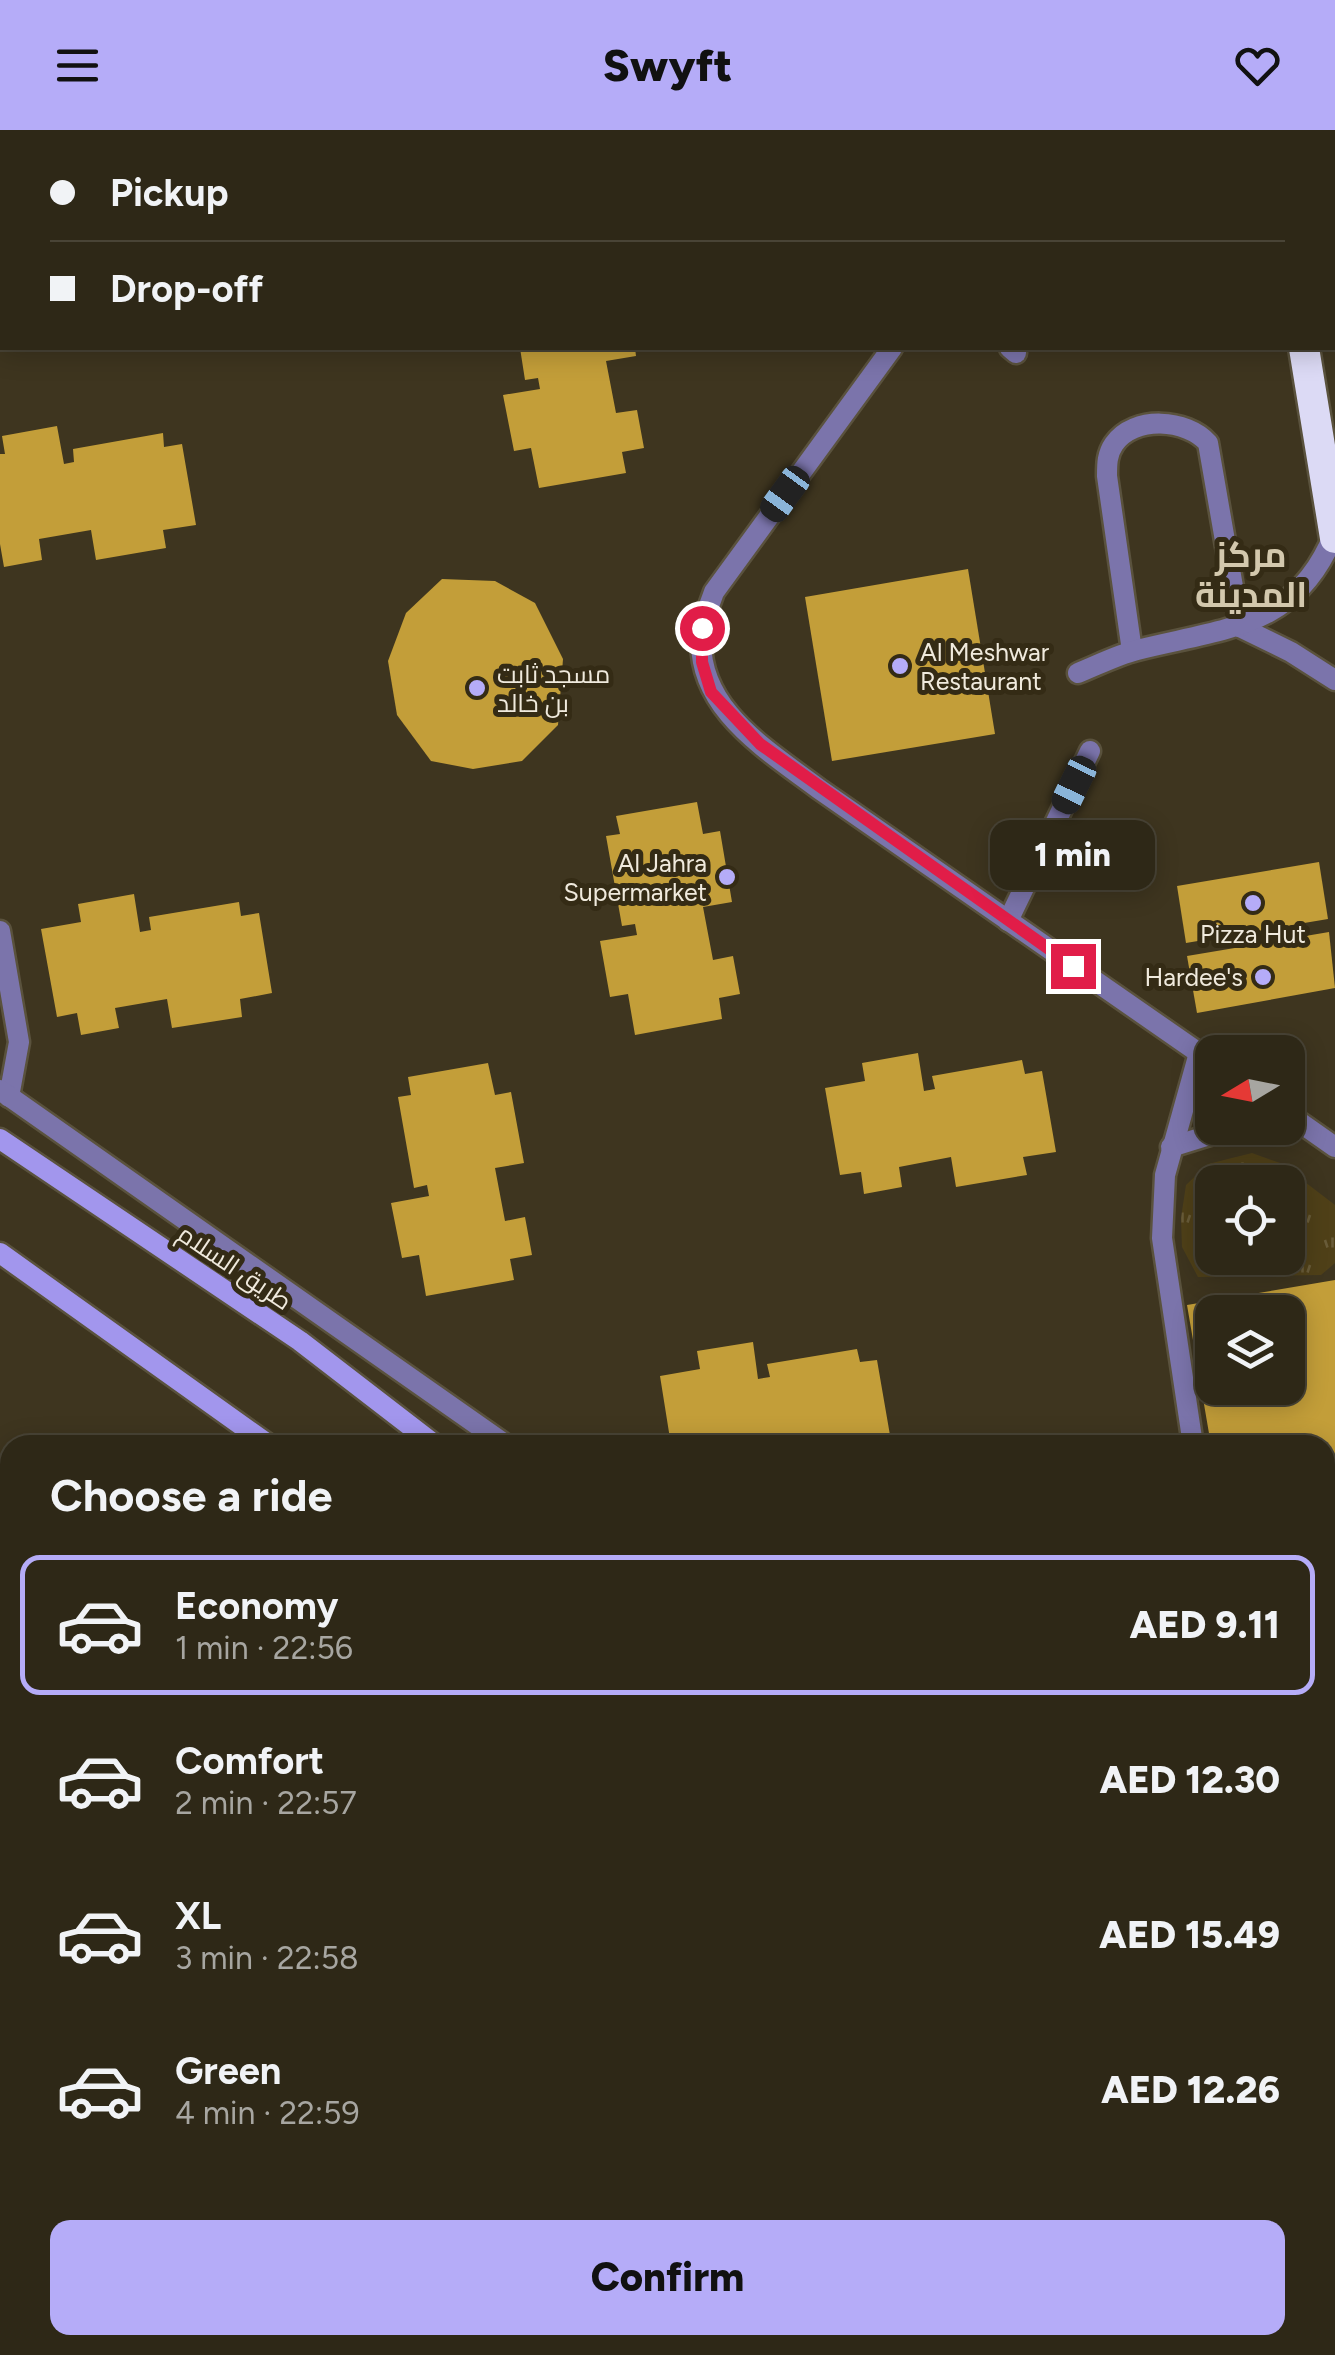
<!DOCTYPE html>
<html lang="en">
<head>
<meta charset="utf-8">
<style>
	:root { --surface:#2e2817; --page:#363020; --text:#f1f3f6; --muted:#a7a6a1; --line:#494436; --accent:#b5acf8 }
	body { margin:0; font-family:Figtree,Cairo,sans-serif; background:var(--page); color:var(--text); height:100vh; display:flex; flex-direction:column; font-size:38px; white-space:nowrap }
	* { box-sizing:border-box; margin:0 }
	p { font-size:32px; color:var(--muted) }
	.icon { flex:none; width:55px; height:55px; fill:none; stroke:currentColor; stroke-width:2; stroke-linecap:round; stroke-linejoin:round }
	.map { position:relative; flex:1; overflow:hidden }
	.drawer { position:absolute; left:0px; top:1305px; width:1335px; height:920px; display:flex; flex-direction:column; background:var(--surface); border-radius:30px 30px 0 0; box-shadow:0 5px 25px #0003,0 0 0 2px var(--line) }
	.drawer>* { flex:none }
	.hud { position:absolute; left:0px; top:0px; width:1335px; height:220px; box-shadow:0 5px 25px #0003,0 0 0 2px var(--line); display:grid; align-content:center; height:220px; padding:0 50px; background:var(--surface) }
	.needle { width:65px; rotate:260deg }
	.fabs { position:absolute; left:1195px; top:905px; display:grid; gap:20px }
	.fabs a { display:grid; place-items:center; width:110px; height:110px; border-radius:20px; background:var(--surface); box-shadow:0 5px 25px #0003,0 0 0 2px var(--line); font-size:50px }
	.end { position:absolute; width:45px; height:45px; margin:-22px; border:12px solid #e11d48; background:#fff; box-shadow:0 0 0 5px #fff }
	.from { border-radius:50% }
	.bubble { position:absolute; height:70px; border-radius:20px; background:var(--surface); box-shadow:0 5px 25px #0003,0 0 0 2px var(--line); font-size:32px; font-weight:800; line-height:70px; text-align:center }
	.car { position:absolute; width:30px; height:60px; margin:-30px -15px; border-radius:12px; box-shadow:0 0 8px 2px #0007; background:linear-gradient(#222 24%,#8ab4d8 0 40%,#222 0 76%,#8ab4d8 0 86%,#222 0) }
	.hud b { display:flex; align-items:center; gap:35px; height:95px; font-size:38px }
	.hud b+b { border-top:2px solid var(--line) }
	.hud i { width:25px; height:25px; background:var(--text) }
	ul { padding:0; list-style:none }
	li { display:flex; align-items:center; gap:30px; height:140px; margin:0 20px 15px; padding:0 30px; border:5px solid transparent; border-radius:20px }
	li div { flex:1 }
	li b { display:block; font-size:38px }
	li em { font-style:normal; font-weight:800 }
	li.selected { border-color:var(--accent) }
	li>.icon { width:90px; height:90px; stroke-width:1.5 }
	h2 { padding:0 50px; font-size:45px; line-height:120px }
	.primary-button { display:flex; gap:20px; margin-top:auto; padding:20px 50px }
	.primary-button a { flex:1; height:115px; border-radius:20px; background:var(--accent); color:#111; font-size:40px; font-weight:800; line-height:115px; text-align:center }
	header { display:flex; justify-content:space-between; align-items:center; height:130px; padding:0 50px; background:var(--accent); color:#111; font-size:45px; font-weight:800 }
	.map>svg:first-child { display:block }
	.grass { fill:url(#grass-tufts); fill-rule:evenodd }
	.building { fill:#c39e39; fill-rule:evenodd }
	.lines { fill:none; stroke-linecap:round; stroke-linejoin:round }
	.lane-casing { stroke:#5a523d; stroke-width:25 }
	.street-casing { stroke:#5a523d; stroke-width:25 }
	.secondary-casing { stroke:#5a523d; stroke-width:25 }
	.highway-casing { stroke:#5a523d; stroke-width:35 }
	.lane { stroke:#7b74ab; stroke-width:20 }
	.street { stroke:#7b74ab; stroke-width:20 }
	.secondary { stroke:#a296ed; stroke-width:20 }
	.highway { stroke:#dcdaf5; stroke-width:30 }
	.route { stroke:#e11d48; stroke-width:12 }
	.poi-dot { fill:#b5acf8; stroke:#342b15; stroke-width:4 }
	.labels { text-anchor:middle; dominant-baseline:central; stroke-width:10; stroke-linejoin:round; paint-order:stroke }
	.poi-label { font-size:25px; fill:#f0eadd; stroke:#342b15; text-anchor:start }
	.street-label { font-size:25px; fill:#f0eadd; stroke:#342b15 }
	.district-label { font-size:35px; font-weight:bold; fill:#d3c8ad; stroke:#342b15 }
</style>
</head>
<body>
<header><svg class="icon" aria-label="menu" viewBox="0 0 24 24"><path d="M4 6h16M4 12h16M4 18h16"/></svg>Swyft<svg class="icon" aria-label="heart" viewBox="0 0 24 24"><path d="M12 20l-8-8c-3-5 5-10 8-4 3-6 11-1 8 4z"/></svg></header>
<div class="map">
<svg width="1335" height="2225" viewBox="0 0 1335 2225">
	<defs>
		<pattern id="grass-tufts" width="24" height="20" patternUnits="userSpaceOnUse" patternTransform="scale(2.5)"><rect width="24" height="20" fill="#4f4018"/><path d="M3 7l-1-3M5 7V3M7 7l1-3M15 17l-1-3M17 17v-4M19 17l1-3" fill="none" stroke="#695c39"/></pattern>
	</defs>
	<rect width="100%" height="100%" fill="#3e351f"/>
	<path class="grass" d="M 1252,1023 L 1280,1033 L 1335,1075 L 1335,1133 L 1321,1145 L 1198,1147 L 1182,1117 L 1181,1088 L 1186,1055 L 1208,1034 ZM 1212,1052 L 1288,1052 L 1288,1128 L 1212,1128 Z"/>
	<g class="building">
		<path d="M 520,218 L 635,218 L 636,226 L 606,231 L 616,283 L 637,280 L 644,318 L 622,322 L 626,343 L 539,358 L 531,318 L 514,321 L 503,265 L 540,259 L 538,248 L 525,250 Z"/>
		<path d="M 57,296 L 64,334 L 74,332 L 73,319 L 163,303 L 164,317 L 182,314 L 196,395 L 163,400 L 166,418 L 96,430 L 91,400 L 39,409 L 42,430 L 4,437 L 0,414 L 0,324 L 5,324 L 2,306 Z"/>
		<path d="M 968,439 L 995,604 L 832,631 L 805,467 Z"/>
		<path d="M 442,449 L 495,451 L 535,473 L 563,529 L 558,595 L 522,631 L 473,639 L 431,631 L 397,585 L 388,531 L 406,483 Z"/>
		<path d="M 697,672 L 703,704 L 720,701 L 732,772 L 703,777 L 713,830 L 733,826 L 740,864 L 719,868 L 722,889 L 635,905 L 628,864 L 610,867 L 600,811 L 637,805 L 635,794 L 622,796 L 606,706 L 620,704 L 616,686 Z"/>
		<path d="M 1319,732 L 1328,789 L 1186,813 L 1177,756 Z"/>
		<path d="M 134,764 L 140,802 L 151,800 L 149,787 L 239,772 L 241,786 L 259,783 L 272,863 L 240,869 L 242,887 L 172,898 L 167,869 L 115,878 L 119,898 L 81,905 L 77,883 L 57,887 L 41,799 L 81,792 L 78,774 Z"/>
		<path d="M 1329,802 L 1335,858 L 1197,883 L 1187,826 Z"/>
		<path d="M 918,923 L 924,961 L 935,959 L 932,946 L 1022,930 L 1025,944 L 1042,941 L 1056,1022 L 1023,1027 L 1027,1045 L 956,1057 L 951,1027 L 899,1037 L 902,1057 L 864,1064 L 861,1042 L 840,1045 L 825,958 L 865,951 L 862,933 Z"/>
		<path d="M 488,933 L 495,965 L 511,962 L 524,1033 L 495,1038 L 505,1091 L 525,1087 L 532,1125 L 510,1129 L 514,1150 L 426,1166 L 419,1125 L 402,1128 L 391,1073 L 429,1066 L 427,1055 L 414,1058 L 398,967 L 411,965 L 408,947 Z"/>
		<path d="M 1335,1150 L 1335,1813 L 1325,1815 L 1325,1315 L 1211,1315 L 1187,1175 ZM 1212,1182 L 1288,1182 L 1288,1258 L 1212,1258 Z"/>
		<path d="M 753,1212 L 758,1249 L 770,1247 L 767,1234 L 857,1219 L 860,1232 L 877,1230 L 891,1311 L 864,1315 L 671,1315 L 660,1246 L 700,1239 L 697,1221 Z"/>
	</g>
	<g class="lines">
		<defs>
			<g id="lane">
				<path d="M 1010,218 L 1016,223"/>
				<path d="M 1240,497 L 1291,522 L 1335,550"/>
				<path d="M 1132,521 L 1107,346 C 1107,334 1107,324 1114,314 C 1134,285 1187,289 1208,313 L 1240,497"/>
				<path d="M 1078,543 C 1098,535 1117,525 1137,520 C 1224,498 1296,499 1334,404"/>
				<path d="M 1008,791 L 1090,621"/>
				<path d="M 0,1773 L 10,1761"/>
				<path d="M 1325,1880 L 1335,1879"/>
				<path d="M 0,1948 L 9,1956"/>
				<path d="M 1325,2176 L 1335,2180"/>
				<path d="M 16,2215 L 29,2225"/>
				<path d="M 1156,2225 L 1161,2215"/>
				<path d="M 1250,2225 L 1252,2215"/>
			</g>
			<g id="street">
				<path d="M 139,2 L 140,0"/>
				<path d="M 1050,2 L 1052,0"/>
				<path d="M 0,209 L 2,205"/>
				<path d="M 892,218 L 714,462 C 710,474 704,487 702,499 C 692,576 766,619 819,659 L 1212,932"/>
				<path d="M 0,801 L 19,912 L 9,967"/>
				<path d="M 0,960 L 506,1315"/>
				<path d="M 1288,984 L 1335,1017"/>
				<path d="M 1171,1017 L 1232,998"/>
				<path d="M 1193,1315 L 1162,1108 L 1165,1045 L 1199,923"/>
				<path d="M 1325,1914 L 1335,1921"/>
			</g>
			<g id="secondary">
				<path d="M 71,2 L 73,0"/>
				<path d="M 0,101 L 2,97"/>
				<path d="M 0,1009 L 300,1211 L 435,1315"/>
				<path d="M 0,1123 L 269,1315"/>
				<path d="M 1325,1970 L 1335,1977"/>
				<path d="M 1325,2074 L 1335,2081"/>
				<path d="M 962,2225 L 968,2215"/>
				<path d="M 1049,2225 L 1057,2215"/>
			</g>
			<g id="highway">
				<path d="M 1268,0 L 1269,2"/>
				<path d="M 1304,218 L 1335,408"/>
				<path d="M 1325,1949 L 1335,1956"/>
			</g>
		</defs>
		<use href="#lane" class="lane-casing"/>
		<use href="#street" class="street-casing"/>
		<use href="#secondary" class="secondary-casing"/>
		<use href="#highway" class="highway-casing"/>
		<use href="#lane" class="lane"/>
		<use href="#street" class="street"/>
		<use href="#secondary" class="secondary"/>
		<use href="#highway" class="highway"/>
	</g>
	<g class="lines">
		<path class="route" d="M 702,498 L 702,532 L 711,562 L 760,614 L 1073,836"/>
	</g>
	<g class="poi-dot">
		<circle cx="900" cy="536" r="10"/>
		<circle cx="477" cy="558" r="10"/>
		<circle cx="727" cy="747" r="10"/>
		<circle cx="1253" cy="773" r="10"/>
		<circle cx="1263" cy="847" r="10"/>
	</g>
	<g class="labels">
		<g class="poi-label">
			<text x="920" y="522">Al Meshwar<tspan x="920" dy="29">Restaurant</tspan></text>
			<text x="497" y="544">مسجد ثابت<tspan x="497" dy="29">بن خالد</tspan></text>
			<text x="707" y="733" text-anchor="end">Al Jahra<tspan x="707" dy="29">Supermarket</tspan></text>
			<text x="1253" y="804" text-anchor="middle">Pizza Hut</text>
			<text x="1243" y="847" text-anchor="end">Hardee's</text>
		</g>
		<g class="street-label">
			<text transform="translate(235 1137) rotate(34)">طريق السلام</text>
		</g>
		<g class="district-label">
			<text x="1251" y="425">مركز<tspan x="1251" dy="40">المدينة</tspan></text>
		</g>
	</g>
</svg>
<div class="fabs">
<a><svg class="needle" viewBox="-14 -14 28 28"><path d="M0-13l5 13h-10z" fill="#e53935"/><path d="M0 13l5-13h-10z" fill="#a7a6a1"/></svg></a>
<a><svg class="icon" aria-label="locate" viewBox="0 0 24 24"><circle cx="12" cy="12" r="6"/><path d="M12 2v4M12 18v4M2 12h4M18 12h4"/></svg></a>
<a><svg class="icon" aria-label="layers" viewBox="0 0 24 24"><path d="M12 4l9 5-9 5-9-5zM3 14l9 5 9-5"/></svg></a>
</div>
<i class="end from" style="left:702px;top:498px"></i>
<i class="end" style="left:1073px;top:836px"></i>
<div class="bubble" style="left:990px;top:690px;width:165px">1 min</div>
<i class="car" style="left:785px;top:364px;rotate:216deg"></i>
<i class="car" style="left:1074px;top:655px;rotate:206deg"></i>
<div class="hud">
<b><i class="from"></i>Pickup</b>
<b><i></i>Drop-off</b>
</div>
<section class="drawer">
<h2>Choose a ride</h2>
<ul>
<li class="selected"><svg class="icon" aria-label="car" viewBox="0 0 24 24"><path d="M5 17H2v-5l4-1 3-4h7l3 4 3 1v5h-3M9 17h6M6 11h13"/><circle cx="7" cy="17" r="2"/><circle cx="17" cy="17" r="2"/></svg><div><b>Economy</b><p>1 min · 22:56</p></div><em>AED 9.11</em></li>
<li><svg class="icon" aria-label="car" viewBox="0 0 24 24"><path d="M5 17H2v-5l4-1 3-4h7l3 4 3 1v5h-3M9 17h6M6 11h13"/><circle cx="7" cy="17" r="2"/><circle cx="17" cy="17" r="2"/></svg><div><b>Comfort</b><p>2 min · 22:57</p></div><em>AED 12.30</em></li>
<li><svg class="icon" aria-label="car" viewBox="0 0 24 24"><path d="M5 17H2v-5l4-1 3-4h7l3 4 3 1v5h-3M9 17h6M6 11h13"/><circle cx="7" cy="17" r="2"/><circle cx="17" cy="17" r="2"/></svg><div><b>XL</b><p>3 min · 22:58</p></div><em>AED 15.49</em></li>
<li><svg class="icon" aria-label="car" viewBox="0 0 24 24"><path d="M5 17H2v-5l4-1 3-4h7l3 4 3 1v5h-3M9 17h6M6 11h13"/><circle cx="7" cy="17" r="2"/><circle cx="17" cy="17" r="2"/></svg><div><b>Green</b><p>4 min · 22:59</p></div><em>AED 12.26</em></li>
</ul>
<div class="primary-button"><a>Confirm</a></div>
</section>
</div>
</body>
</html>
